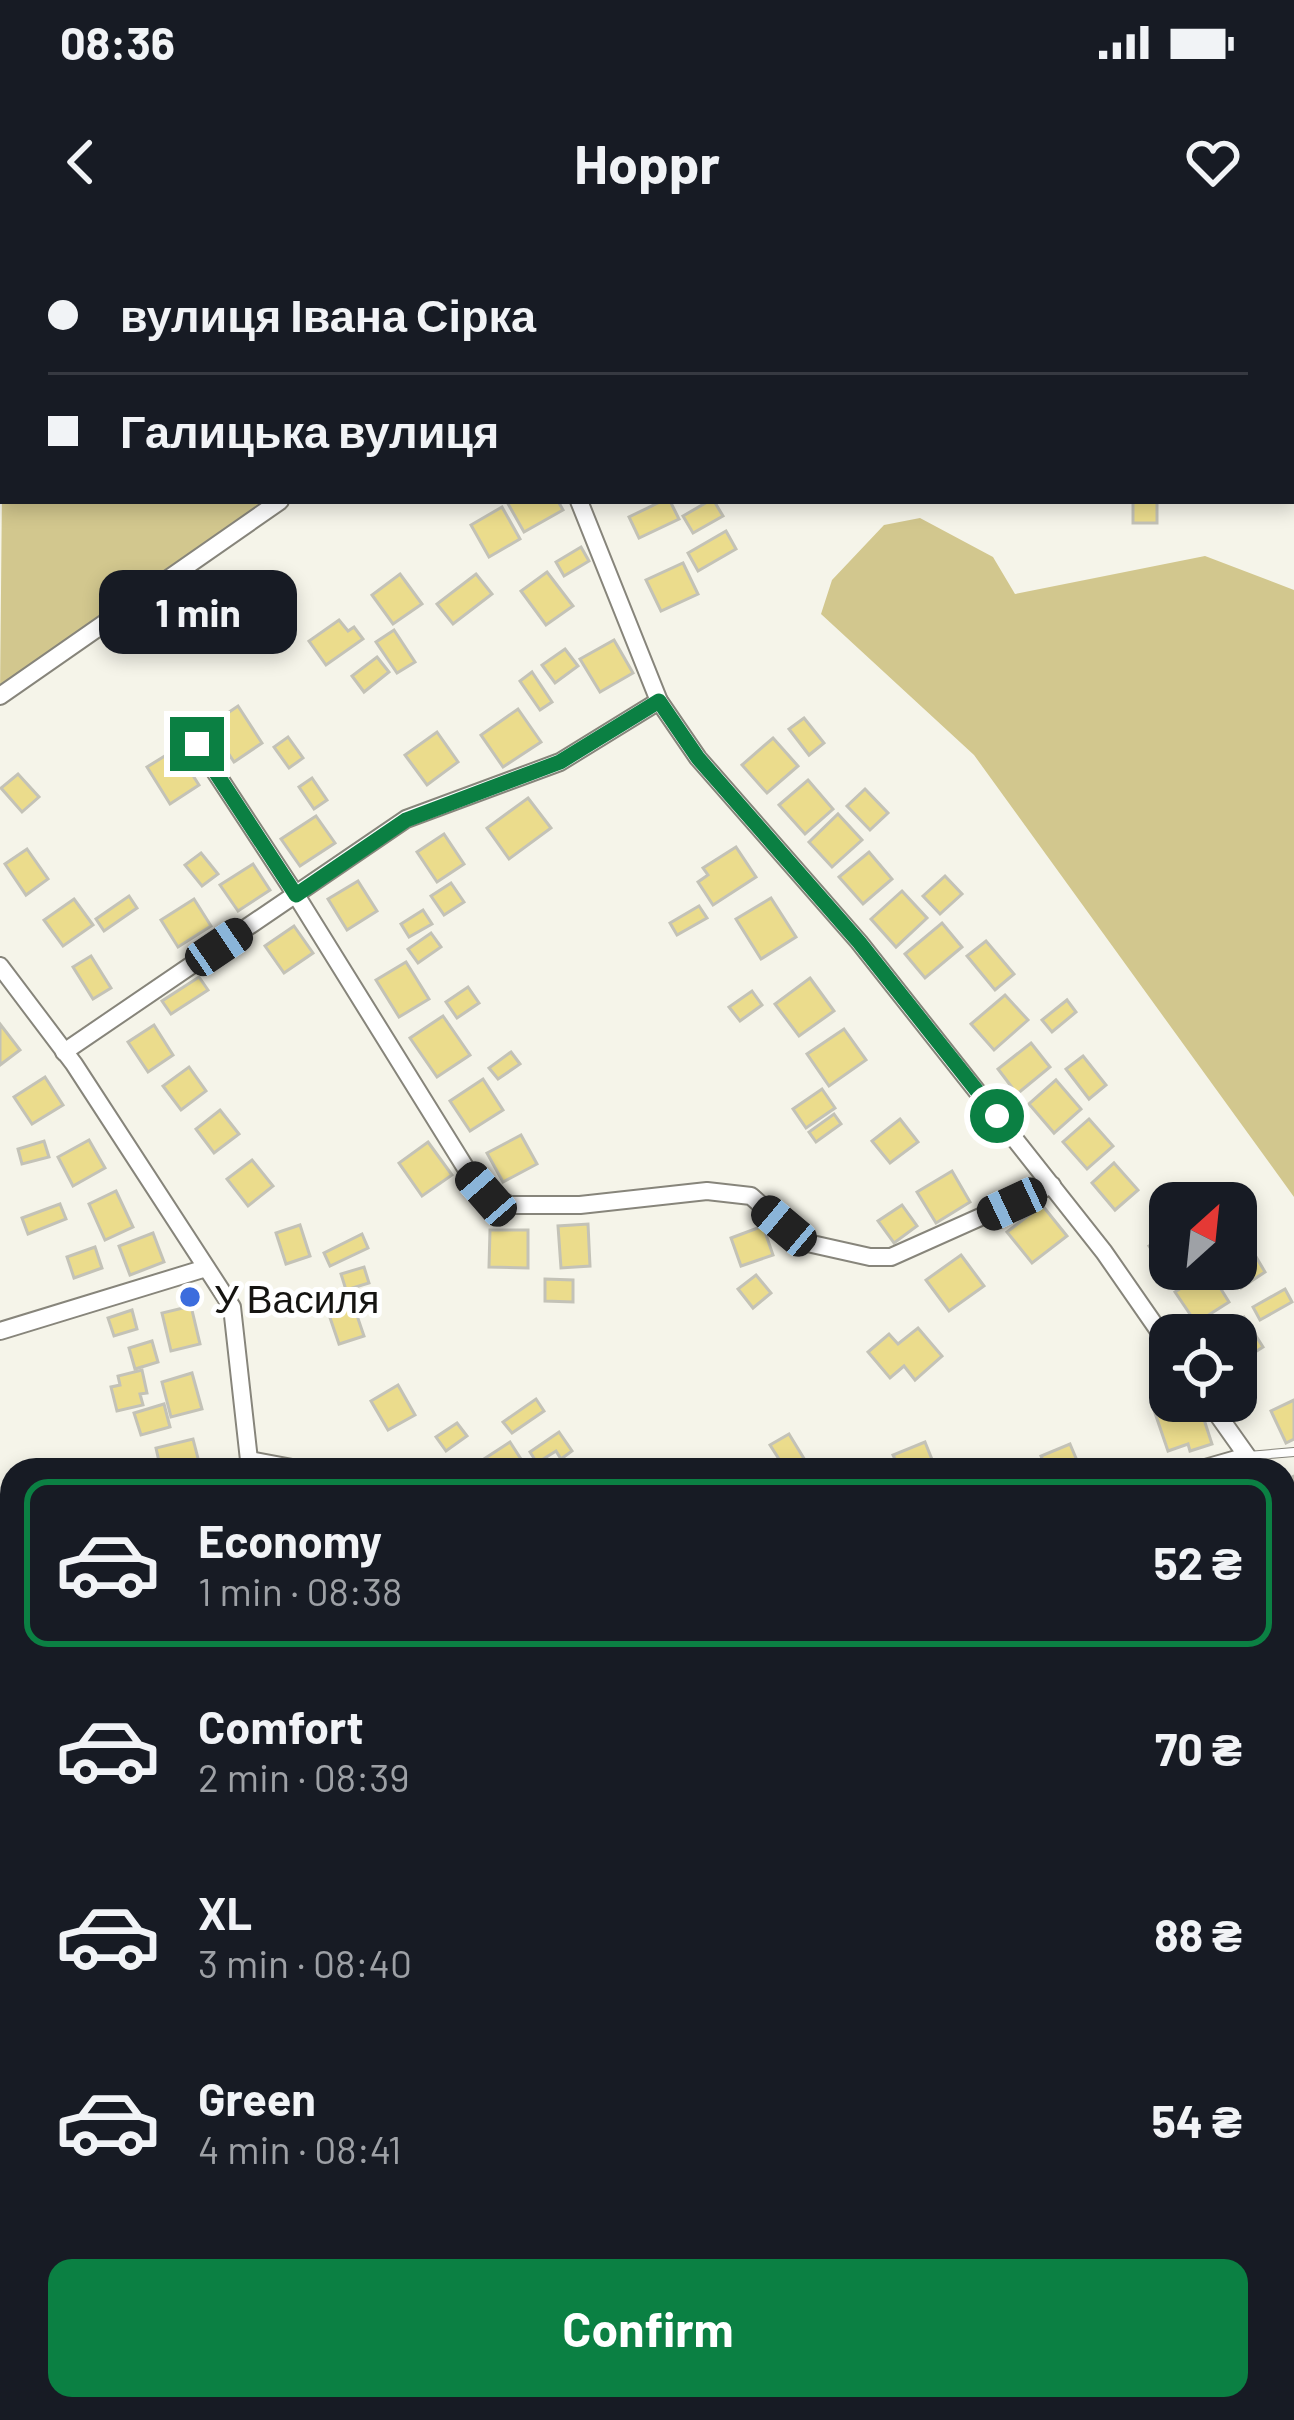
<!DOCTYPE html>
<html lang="en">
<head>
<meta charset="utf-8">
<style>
	:root { --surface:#171b24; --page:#242831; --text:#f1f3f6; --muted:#9ea1a6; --line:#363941; --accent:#0b8043 }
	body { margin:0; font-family:Barlow,sans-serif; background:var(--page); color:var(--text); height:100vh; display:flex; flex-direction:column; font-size:45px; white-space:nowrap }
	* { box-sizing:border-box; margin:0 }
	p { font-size:39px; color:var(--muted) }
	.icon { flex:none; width:66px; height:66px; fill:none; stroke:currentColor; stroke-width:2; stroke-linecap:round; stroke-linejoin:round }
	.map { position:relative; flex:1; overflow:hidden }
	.drawer { position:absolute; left:0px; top:1218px; width:1296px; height:963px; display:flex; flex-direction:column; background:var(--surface); border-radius:36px 36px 0 0; box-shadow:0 6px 18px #0003 }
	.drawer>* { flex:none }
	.hud { position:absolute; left:0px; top:0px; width:1296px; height:264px; box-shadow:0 6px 18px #0003; display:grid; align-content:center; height:264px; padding:0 48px; background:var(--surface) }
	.needle { width:78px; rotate:27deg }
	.controls { position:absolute; left:1149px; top:942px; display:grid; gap:24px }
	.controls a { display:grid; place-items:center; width:108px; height:108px; border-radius:24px; background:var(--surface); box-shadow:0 6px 18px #0003; font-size:60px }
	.end { position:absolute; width:54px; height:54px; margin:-27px; border:15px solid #0b8043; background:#fff; box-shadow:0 0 0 6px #fff }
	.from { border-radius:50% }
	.bubble { position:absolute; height:84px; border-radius:24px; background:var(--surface); box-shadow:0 6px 18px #0003; font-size:39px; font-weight:700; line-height:84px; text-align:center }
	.car { position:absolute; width:36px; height:72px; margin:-36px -18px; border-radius:15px; box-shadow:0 0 9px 3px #0007; background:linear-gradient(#222 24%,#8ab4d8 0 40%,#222 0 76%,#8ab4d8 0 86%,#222 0) }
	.hud b { display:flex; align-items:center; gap:42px; height:114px; font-size:45px }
	.hud b+b { border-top:3px solid var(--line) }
	.hud i { width:30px; height:30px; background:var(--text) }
	ul { padding:21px 0 0; list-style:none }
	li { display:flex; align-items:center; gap:36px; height:168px; margin:0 24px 18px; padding:0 24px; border:6px solid transparent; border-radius:24px }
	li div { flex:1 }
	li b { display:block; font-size:45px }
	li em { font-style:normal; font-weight:700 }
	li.selected { border-color:var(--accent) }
	li>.icon { width:108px; height:108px; stroke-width:1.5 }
	.cta { display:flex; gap:24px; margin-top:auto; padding:24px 48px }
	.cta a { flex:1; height:138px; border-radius:24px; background:var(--accent); color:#fff; font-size:48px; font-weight:700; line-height:138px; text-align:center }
	.status { display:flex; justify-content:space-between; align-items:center; height:84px; padding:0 60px; background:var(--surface); direction:ltr }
	.status svg { height:33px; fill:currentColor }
	header { display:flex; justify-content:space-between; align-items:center; height:156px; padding:0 48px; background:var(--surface); font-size:54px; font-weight:700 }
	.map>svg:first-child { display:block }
	.green { fill:#d2c78e }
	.building { fill:#ebdc8c; stroke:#c3c2b7; stroke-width:3 }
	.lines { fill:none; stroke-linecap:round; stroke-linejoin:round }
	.lane-casing { stroke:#87857b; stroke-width:10 }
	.street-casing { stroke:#87857b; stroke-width:20 }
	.path { stroke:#acaba2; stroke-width:3; stroke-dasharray:6 6; stroke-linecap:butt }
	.lane { stroke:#fff; stroke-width:8 }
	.street { stroke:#fff; stroke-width:16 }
	.route { stroke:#0b8043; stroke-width:15 }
	.poi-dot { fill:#3c6ddd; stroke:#fff; stroke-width:4.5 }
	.labels { text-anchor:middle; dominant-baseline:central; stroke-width:10; stroke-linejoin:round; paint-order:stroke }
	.poi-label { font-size:39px; fill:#151411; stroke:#fff; text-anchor:start }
</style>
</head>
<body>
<div class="status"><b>08:36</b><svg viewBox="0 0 49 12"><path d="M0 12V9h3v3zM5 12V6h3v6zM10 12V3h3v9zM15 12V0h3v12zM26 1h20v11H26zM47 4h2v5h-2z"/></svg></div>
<header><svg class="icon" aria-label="back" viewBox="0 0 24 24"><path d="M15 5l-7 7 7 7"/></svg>Hoppr<svg class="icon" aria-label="heart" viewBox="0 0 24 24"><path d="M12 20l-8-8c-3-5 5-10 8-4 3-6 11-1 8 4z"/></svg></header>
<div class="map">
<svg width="1294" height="2180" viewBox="0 0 1294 2180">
	<rect width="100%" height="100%" fill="#f5f4e9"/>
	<g class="green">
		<path d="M 3,146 L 3,261 L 283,261 L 0,456 Z"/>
		<path d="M 920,278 L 993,317 L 1015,354 L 1205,316 L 1294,350 L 1294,957 L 974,515 L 821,374 L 832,340 L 884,285 Z"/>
		<path d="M 1294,1434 L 1294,1801 L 1284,1801 L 1284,1444 Z"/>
		<path d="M 1294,1893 L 1294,2042 L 1284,2042 L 1284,1896 Z"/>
		<path d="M 12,1996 L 12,2169 L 276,2169 L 277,2180 L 0,2180 L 0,1999 Z"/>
	</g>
	<g class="building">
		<path d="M 558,261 L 563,270 L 524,292 L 507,262 Z"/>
		<path d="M 662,261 L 670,261 L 679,279 L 639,298 L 629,277 Z"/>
		<path d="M 709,261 L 714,261 L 723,276 L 693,293 L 683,276 Z"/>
		<rect x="1133" y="261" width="24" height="22"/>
		<path d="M 502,267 L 520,299 L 489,317 L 471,285 Z"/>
		<path d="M 726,291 L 736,309 L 698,331 L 688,313 Z"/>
		<path d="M 581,307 L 589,321 L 564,336 L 556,322 Z"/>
		<path d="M 683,323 L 698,354 L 661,371 L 646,340 Z"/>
		<path d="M 547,332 L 573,366 L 546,385 L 521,351 Z"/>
		<path d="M 400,334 L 422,364 L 393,384 L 372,355 Z"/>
		<path d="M 476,334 L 492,354 L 453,384 L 437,364 Z"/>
		<path d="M 339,380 L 348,391 L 354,387 L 363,399 L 326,425 L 309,401 Z"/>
		<path d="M 394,390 L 415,422 L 397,433 L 376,402 Z"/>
		<path d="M 614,400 L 633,433 L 600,452 L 580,419 Z"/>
		<path d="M 565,409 L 578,426 L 555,443 L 542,425 Z"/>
		<path d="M 377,417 L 389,432 L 364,452 L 352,436 Z"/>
		<path d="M 532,432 L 552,462 L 540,470 L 520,441 Z"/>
		<path d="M 238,466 L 262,503 L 234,522 L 210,485 Z"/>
		<path d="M 518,469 L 541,502 L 503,527 L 481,495 Z"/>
		<path d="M 804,478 L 824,503 L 809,515 L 789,489 Z"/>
		<path d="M 437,492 L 458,522 L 427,545 L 405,515 Z"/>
		<path d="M 288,497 L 303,518 L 289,528 L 274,507 Z"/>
		<path d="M 773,498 L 798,526 L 767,553 L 742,525 Z"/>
		<path d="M 176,509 L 199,545 L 170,564 L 147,527 Z"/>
		<path d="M 18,534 L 39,557 L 22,572 L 1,548 Z"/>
		<path d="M 312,538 L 327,560 L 314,569 L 299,547 Z"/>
		<path d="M 808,540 L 833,569 L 805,594 L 779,565 Z"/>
		<path d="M 865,549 L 888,573 L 870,590 L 847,566 Z"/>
		<path d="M 528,558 L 551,588 L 509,619 L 487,588 Z"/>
		<path d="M 838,574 L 862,600 L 832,627 L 809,602 Z"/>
		<path d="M 316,576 L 335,603 L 300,626 L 281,599 Z"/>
		<path d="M 444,594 L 464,624 L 437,642 L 417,612 Z"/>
		<path d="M 736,607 L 756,637 L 713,665 L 698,642 L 708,635 L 703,628 Z"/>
		<path d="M 27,609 L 48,639 L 26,655 L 5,624 Z"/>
		<path d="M 869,612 L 892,639 L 863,664 L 839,637 Z"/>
		<path d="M 201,613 L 218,634 L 202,646 L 185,625 Z"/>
		<path d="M 253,624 L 270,650 L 238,671 L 220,645 Z"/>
		<path d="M 945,636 L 962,654 L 940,674 L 923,656 Z"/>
		<path d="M 358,641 L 377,671 L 347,690 L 328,659 Z"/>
		<path d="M 451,643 L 464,662 L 444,675 L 431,656 Z"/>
		<path d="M 902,651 L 927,678 L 896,707 L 871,679 Z"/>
		<path d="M 129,656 L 137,668 L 104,691 L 96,679 Z"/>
		<path d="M 771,658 L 796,697 L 761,719 L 736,679 Z"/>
		<path d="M 74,659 L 93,685 L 63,706 L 44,680 Z"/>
		<path d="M 194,659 L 211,686 L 178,707 L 161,680 Z"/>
		<path d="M 699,666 L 707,678 L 677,695 L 670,683 Z"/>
		<path d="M 423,670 L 432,684 L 409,697 L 401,684 Z"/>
		<path d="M 942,683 L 962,707 L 925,738 L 905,714 Z"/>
		<path d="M 294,686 L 313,713 L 284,733 L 265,706 Z"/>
		<path d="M 431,693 L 441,707 L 418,723 L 408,709 Z"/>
		<path d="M 986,701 L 1014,734 L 995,750 L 967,716 Z"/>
		<path d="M 91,716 L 111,748 L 93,759 L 73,727 Z"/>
		<path d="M 406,722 L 429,759 L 399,777 L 376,740 Z"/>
		<path d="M 199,737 L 208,750 L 171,774 L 162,761 Z"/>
		<path d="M 810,738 L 834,771 L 799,796 L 775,764 Z"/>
		<path d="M 468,747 L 479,763 L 457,778 L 446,762 Z"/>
		<path d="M 752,751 L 762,765 L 740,781 L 729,767 Z"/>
		<path d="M 1005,755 L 1028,780 L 994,810 L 971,784 Z"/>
		<path d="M 1067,760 L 1076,772 L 1052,792 L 1042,780 Z"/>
		<path d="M 443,776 L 470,815 L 437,837 L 410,798 Z"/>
		<path d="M 0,784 L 20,810 L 0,825 Z"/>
		<path d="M 154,785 L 173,815 L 148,832 L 128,802 Z"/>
		<path d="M 844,789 L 866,820 L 829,846 L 807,814 Z"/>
		<path d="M 1031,803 L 1050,827 L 1017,854 L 998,829 Z"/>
		<path d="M 511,812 L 520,824 L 498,839 L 489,828 Z"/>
		<path d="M 1083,816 L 1106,845 L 1089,859 L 1066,829 Z"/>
		<path d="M 189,827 L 206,851 L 181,870 L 163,846 Z"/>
		<path d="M 45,837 L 63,865 L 32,884 L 14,857 Z"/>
		<path d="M 483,839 L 503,870 L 470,891 L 450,861 Z"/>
		<path d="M 1056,840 L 1081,869 L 1054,893 L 1029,864 Z"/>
		<path d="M 822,849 L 835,868 L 806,888 L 793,869 Z"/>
		<path d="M 220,870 L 239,894 L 214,913 L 196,889 Z"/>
		<path d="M 834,874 L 841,884 L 816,902 L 809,892 Z"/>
		<path d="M 900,879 L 918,902 L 890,923 L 872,901 Z"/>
		<path d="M 1089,879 L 1113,906 L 1087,929 L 1063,902 Z"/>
		<path d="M 521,895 L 537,924 L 503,942 L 487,913 Z"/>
		<path d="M 89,900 L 105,928 L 73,946 L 58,917 Z"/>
		<path d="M 44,901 L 49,917 L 22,924 L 18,909 Z"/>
		<path d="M 428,902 L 452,935 L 422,956 L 399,923 Z"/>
		<path d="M 252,920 L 273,946 L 248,966 L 227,939 Z"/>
		<path d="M 1114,923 L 1138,950 L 1115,970 L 1092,943 Z"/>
		<path d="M 952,931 L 970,962 L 936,983 L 917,952 Z"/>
		<path d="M 116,951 L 133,987 L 105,1000 L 89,964 Z"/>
		<path d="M 60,964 L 66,979 L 28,994 L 22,978 Z"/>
		<path d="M 902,965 L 917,986 L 894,1003 L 878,981 Z"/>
		<path d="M 1042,965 L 1067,996 L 1032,1023 L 1007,992 Z"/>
		<path d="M 588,984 L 590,1026 L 561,1028 L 558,986 Z"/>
		<path d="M 300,985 L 310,1016 L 286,1024 L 276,993 Z"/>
		<path d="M 763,986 L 773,1015 L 741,1026 L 731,998 Z"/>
		<path d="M 490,990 L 528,990 L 528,1028 L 489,1027 Z"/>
		<path d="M 153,993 L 164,1022 L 130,1035 L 119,1006 Z"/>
		<path d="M 1170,993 L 1170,1029 L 1187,1029 L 1171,1040 L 1149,1006 Z"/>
		<path d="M 362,994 L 368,1008 L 330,1026 L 324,1013 Z"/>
		<path d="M 95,1007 L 102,1028 L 74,1038 L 67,1017 Z"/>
		<path d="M 1252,1010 L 1265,1032 L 1241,1048 L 1229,1029 L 1236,1029 L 1236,1021 Z"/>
		<path d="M 961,1015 L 984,1046 L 949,1071 L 926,1040 Z"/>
		<path d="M 364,1027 L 369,1043 L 346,1050 L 341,1034 Z"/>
		<path d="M 1209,1030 L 1229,1062 L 1196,1083 L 1175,1052 Z"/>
		<path d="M 756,1035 L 771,1053 L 753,1068 L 738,1049 Z"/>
		<path d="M 545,1039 L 573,1040 L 573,1062 L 545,1061 Z"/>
		<path d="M 1285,1049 L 1292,1062 L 1260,1080 L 1253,1067 Z"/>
		<path d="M 351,1058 L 364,1096 L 339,1104 L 326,1066 Z"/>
		<path d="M 191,1066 L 200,1104 L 171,1111 L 162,1073 Z"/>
		<path d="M 132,1070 L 137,1089 L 114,1096 L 108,1078 Z"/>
		<path d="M 1244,1077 L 1263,1107 L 1236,1124 L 1236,1095 L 1215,1095 Z"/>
		<path d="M 918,1088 L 942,1116 L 915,1140 L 904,1126 L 890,1138 L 868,1112 L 889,1094 L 898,1104 Z"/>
		<path d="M 152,1101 L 158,1122 L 135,1129 L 129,1108 Z"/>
		<path d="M 142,1130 L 147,1153 L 140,1154 L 143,1165 L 117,1171 L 111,1147 L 120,1145 L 118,1136 Z"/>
		<path d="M 192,1133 L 202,1169 L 171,1177 L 162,1142 Z"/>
		<path d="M 398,1145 L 415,1175 L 388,1190 L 371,1161 Z"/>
		<path d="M 536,1159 L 544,1171 L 512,1193 L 503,1182 Z"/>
		<path d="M 1294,1160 L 1294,1199 L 1286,1203 L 1271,1171 Z"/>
		<path d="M 1198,1161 L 1212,1204 L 1190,1211 L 1188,1204 L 1168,1211 L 1155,1173 Z"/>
		<path d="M 164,1164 L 170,1187 L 141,1195 L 134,1173 Z"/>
		<path d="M 457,1183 L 467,1196 L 446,1211 L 436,1197 Z"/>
		<path d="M 559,1192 L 572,1211 L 561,1219 L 556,1211 L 537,1223 L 530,1212 Z"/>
		<path d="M 789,1194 L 811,1230 L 786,1230 L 770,1205 Z"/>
		<path d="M 193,1199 L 201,1230 L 161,1230 L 156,1208 Z"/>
		<path d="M 510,1202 L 528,1230 L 491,1230 L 484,1219 Z"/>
		<path d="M 925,1202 L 935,1227 L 900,1230 L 893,1215 Z"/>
		<path d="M 1070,1204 L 1081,1230 L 1047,1230 L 1041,1216 Z"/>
		<path d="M 1294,1236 L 1294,1275 L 1284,1278 L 1284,1240 Z"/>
		<path d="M 12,1484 L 12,1516 L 0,1520 L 0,1488 Z"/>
	</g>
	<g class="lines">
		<defs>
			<g id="lane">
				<path d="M 596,3 L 597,0"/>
				<path d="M 1248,1216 L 1294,1212"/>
				<path d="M 1162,2169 L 1166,2180"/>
			</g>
			<g id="street">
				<path d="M 491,0 L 492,3"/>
				<path d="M 1032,0 L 1034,3"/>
				<path d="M 1292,3 L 1292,0"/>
				<path d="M 1293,165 L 1294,165"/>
				<path d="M 579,261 L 659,461 L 698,518 L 859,702 L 1104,1012 L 1170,1107"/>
				<path d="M 0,456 L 280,261"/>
				<path d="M 197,504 L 296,655 L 470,935 L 486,954 L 510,965 L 580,965 L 707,951 L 751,956 L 803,1002 L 870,1017 L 891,1017 L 1052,945"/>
				<path d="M 0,726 L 74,824 L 232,1067 L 249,1220 L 245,1230"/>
				<path d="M 64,812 L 406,579 L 560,522 L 659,461"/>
				<path d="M 0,1091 L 206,1028"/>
				<path d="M 249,1220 L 303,1230"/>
				<path d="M 1198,1230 L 1247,1216 L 1208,1161"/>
				<path d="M 0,1312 L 12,1308"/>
				<path d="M 0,1384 L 12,1426"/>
				<path d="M 291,2169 L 291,2180"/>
			</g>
		</defs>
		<use href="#lane" class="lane-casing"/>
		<use href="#street" class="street-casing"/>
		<path class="path" d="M 1284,1906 L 1294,1904"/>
		<use href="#lane" class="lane"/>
		<use href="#street" class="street"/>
	</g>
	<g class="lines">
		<path class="route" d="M 197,504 L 296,655 L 406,580 L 560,522 L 659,461 L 698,518 L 859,702 L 997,876"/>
	</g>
	<circle class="poi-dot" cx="190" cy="1057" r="12"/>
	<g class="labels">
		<g class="poi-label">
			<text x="214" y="1057">У Василя</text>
		</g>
	</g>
</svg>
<div class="controls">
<a><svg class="needle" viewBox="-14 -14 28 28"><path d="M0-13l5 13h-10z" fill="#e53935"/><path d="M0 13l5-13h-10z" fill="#9ea1a6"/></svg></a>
<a><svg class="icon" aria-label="locate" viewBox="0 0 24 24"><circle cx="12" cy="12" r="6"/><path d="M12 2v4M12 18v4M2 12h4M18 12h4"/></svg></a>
</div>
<i class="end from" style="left:997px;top:876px"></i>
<i class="end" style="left:197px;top:504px"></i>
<div class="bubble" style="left:99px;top:330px;width:198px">1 min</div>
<i class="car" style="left:219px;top:707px;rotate:56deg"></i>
<i class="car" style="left:486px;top:954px;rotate:319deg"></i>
<i class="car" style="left:1012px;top:964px;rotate:245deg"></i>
<i class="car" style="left:784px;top:986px;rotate:310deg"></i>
<div class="hud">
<b><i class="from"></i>вулиця Івана Сірка</b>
<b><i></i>Галицька вулиця</b>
</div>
<section class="drawer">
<ul>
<li class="selected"><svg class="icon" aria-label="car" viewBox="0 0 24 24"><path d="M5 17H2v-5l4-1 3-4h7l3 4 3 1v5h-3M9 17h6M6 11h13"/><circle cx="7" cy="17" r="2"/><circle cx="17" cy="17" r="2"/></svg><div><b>Economy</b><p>1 min · 08:38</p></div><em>52 ₴</em></li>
<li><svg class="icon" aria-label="car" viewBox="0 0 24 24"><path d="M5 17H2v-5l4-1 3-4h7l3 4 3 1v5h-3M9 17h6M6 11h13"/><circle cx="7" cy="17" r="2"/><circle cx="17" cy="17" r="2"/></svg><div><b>Comfort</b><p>2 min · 08:39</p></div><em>70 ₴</em></li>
<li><svg class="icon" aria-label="car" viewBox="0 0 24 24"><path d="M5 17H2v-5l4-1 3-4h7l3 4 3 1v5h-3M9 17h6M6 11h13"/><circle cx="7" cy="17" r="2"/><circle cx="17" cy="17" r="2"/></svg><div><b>XL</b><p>3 min · 08:40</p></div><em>88 ₴</em></li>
<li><svg class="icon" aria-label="car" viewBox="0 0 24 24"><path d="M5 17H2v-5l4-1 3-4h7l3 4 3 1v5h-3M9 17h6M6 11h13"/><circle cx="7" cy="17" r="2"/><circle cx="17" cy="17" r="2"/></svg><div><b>Green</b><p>4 min · 08:41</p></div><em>54 ₴</em></li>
</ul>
<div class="cta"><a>Confirm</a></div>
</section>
</div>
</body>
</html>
